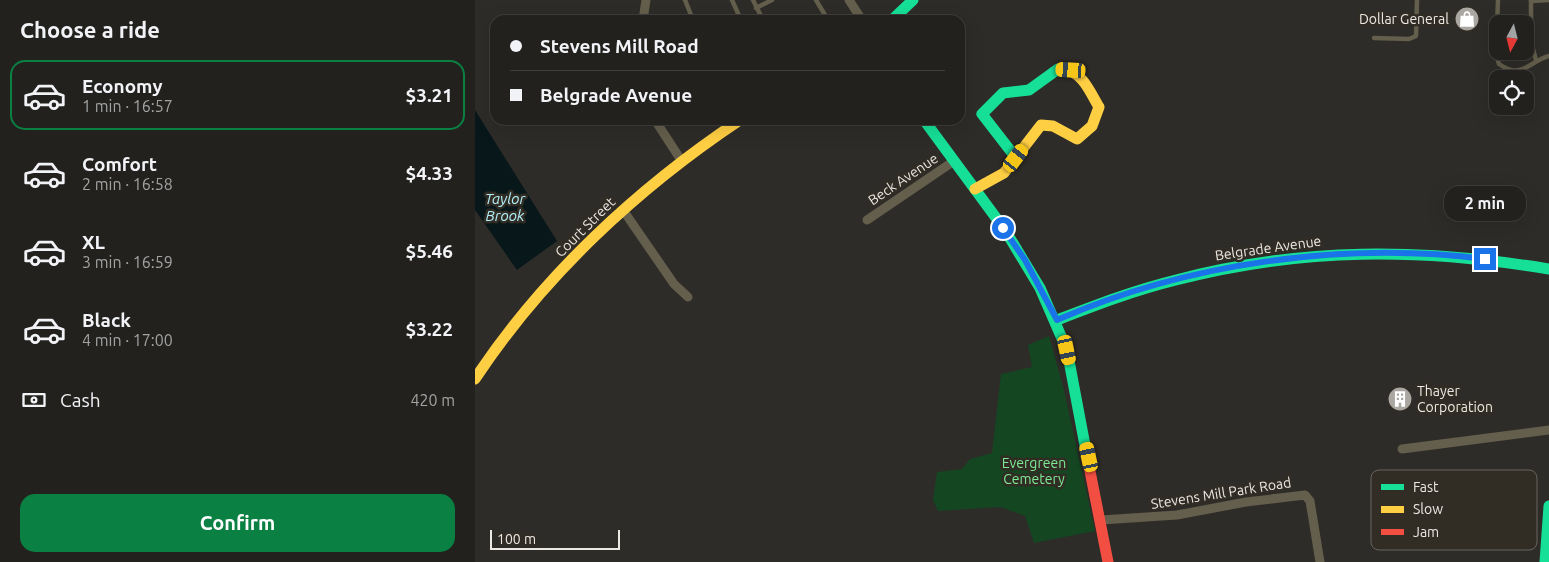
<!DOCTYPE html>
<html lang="en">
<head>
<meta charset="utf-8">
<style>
	:root { --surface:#22211e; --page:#2e2e2b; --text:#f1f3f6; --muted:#a2a3a4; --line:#3f3e3c; --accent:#0b8043 }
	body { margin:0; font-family:Ubuntu,sans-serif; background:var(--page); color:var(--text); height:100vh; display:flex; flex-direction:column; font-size:19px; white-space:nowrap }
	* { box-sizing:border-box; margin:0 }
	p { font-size:16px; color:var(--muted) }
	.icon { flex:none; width:28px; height:28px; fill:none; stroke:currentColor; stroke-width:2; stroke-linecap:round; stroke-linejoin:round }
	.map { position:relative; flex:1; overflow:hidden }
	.drawer { display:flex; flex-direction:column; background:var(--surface); width:475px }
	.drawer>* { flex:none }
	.guide { position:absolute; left:15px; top:15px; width:475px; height:110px; border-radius:15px; box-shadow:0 5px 20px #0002,0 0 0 1px var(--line); display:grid; align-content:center; height:110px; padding:0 20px; background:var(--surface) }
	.needle { width:32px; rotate:187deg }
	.fabs { position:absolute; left:1014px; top:15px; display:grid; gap:10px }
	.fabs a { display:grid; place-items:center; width:45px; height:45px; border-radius:10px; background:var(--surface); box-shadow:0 5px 20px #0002,0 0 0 1px var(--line); font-size:25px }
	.scale { position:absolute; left:15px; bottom:12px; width:130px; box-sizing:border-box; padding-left:5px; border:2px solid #ece9e4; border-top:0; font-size:14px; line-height:18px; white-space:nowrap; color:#ece9e4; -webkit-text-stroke:4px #312d25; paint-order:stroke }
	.end { position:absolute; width:22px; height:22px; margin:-11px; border:6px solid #1a73e8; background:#fff; box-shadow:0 0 0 2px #fff }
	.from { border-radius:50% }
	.bubble { position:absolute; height:35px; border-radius:15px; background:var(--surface); box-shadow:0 5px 20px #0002,0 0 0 1px var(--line); font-size:16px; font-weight:700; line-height:35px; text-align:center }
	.car { position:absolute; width:15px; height:30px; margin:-15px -8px; border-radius:6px; box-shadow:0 0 4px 1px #0007; background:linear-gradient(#f5c518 24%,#345 0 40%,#f5c518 0 76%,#345 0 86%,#f5c518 0) }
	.guide b { display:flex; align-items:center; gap:18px; height:48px; font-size:19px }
	.guide b+b { border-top:1px solid var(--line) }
	.guide i { width:12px; height:12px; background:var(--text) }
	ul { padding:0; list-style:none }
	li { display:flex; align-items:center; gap:15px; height:70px; margin:0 10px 8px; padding:0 10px; border:2px solid transparent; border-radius:15px }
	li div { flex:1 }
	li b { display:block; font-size:19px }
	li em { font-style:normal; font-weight:700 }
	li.active { border-color:var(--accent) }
	li>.icon { width:45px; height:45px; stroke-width:1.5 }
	h2 { padding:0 20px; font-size:22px; line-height:60px }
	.pay { display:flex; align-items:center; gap:12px; height:55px; padding:0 20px; font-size:19px }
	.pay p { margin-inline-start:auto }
	.cta { display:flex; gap:10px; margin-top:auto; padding:10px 20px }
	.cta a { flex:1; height:58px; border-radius:15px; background:var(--accent); color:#fff; font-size:20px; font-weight:700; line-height:58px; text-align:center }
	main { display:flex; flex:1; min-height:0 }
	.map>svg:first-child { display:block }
	.green { fill:#154622 }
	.water { fill:#08181a }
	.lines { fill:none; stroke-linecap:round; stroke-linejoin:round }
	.lane { stroke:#645e4c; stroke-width:4.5 }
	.street { stroke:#645e4c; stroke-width:9 }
	.fast { stroke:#16e098; stroke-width:11 }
	.slow { stroke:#ffcf43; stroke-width:11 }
	.jam { stroke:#f24e42; stroke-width:11 }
	.route { stroke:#1a73e8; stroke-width:6 }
	.labels { text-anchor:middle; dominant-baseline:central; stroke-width:5; stroke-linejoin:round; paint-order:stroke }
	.poi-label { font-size:14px; fill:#ece9e4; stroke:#312d25; text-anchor:end }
	.street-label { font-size:14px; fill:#ece9e4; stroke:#312d25 }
	.park-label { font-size:14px; fill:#7cea92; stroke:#312d25 }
	.water-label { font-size:15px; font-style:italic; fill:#b1eff9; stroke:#312d25 }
	.key { fill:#312d25; stroke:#69655e; stroke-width:1 }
	.key-label { font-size:14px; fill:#ece9e4 }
</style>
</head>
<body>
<main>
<section class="drawer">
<h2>Choose a ride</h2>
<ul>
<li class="active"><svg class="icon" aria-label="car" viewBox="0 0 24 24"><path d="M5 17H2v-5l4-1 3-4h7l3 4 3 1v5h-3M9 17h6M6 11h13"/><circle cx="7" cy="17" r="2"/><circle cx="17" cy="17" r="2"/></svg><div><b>Economy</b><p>1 min · 16:57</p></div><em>$3.21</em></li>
<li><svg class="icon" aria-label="car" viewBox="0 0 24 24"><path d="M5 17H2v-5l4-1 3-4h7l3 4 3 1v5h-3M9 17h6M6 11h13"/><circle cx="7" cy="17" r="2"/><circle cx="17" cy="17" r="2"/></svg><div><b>Comfort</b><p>2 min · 16:58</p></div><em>$4.33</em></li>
<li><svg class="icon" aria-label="car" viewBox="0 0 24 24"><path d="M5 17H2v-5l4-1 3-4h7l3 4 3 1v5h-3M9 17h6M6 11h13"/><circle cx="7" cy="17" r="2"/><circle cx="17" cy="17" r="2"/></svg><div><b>XL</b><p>3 min · 16:59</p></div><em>$5.46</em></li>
<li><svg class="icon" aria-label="car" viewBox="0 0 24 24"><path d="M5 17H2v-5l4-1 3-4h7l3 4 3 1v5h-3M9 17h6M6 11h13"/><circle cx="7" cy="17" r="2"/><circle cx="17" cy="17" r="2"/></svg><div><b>Black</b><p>4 min · 17:00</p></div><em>$3.22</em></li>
</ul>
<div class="pay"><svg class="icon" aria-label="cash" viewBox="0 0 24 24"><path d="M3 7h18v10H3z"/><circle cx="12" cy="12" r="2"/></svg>Cash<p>420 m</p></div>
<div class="cta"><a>Confirm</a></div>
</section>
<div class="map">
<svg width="1074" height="562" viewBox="0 0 1074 562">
	<rect width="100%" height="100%" fill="#2e2c28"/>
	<path class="green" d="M 574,336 L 589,390 L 620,531 L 559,543 L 550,516 L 525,507 L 463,511 L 458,500 L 462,472 L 487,469 L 495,459 L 517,453 L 526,374 L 557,367 L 553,345 Z"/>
	<path class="water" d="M 0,110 L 82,241 L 42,270 L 0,210 Z"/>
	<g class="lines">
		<g class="lane">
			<path d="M 210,0 L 218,20"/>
			<path d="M 257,0 L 266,20"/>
			<path d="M 278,0 L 288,20"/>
			<path d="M 341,0 L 353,20"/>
			<path d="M 1023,0 L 1021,54 L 1024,64 C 1047,80 1053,62 1074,56"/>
			<path d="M 1056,0 L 1056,42 L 1061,60"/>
			<path d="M 1056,1 L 1074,0"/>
			<path d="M 281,8 L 297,0"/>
			<path d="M 899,38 L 934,39 L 941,36 L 942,0"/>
		</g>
		<g class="street">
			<path d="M 374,0 L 387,20"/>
			<path d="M 168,20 L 171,0"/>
			<path d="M 180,120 L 206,160"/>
			<path d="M 148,210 L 199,284 L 213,297"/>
			<path d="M 392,220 L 479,161"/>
			<path d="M 927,449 L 1074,430"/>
			<path d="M 626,520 L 702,515 L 771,502 L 830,495 L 835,501 L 845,562"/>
		</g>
		<g class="fast">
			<path d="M 417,20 L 438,0"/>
			<path d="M 449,120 L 530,230 L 565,288 L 592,350 L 612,456"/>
			<path d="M 541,158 L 507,114 L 528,93 L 554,90 L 583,69 L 590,70"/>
			<path d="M 582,320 C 621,305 660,290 701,280 C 827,247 946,248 1074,269"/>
			<path d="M 1070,562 L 1074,506"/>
		</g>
		<g class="slow">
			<path d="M 500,189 L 529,173 L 566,125 L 578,126 L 602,139 L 617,126 L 624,107 C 616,94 607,71 590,70"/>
			<path d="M 0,379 C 68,276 163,188 265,120"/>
		</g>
		<path class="jam" d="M 612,456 L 633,562"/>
	</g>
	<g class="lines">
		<path class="route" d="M 528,228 L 550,260 L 582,320 C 712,263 869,241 1010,259"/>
	</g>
	<defs>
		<symbol id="shop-disc" viewBox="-11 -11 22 22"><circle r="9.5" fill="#aaa7a2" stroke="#312d25"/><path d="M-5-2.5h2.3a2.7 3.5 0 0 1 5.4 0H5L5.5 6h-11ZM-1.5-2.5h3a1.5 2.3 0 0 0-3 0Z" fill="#fff"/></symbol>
		<symbol id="building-disc" viewBox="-11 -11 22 22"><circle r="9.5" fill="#aaa7a2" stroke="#312d25"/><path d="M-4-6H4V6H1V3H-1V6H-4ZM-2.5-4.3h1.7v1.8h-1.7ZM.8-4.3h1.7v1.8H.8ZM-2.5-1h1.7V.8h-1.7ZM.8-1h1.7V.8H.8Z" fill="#fff"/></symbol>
	</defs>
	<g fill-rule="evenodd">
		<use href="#shop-disc" x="978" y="5" width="28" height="28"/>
		<use href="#building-disc" x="911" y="385" width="28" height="28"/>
	</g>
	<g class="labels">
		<g class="poi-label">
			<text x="974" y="19">Dollar General</text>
			<text x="942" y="391" text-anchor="start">Thayer<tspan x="942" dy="16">Corporation</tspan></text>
		</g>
		<g class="street-label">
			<text transform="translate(428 179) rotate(-34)">Beck Avenue</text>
			<text transform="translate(110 227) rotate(-45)">Court Street</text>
			<text transform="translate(793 248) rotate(-8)">Belgrade Avenue</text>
			<text transform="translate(746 493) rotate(-9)">Stevens Mill Park Road</text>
		</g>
		<g class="park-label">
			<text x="559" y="463">Evergreen<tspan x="559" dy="16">Cemetery</tspan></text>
		</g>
		<g class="water-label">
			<text x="30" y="198">Taylor<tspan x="30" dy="17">Brook</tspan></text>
		</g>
	</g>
	<rect x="896" y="470" width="166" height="80" rx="8" class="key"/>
	<rect x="906" y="484" width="23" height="6" fill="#16e098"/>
	<rect x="906" y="506" width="23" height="7" fill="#ffcf43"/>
	<rect x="906" y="529" width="23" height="6" fill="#f24e42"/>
	<g class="key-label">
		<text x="938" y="492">Fast</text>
		<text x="938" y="514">Slow</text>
		<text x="938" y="537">Jam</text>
	</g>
</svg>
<div class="fabs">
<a><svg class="needle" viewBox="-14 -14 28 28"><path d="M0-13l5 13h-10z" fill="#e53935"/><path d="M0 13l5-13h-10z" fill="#a2a3a4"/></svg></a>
<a><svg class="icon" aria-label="locate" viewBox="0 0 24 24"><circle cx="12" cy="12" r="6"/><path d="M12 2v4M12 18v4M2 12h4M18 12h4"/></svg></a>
</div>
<div class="scale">100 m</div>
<i class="end from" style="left:528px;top:228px"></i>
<i class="end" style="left:1010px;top:259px"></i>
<div class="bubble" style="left:969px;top:186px;width:82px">2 min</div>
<i class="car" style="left:596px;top:70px;rotate:273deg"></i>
<i class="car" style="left:541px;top:158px;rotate:37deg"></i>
<i class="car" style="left:592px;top:350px;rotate:168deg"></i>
<i class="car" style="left:614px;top:457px;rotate:348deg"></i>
<div class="guide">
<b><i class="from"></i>Stevens Mill Road</b>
<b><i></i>Belgrade Avenue</b>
</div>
</div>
</main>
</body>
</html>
